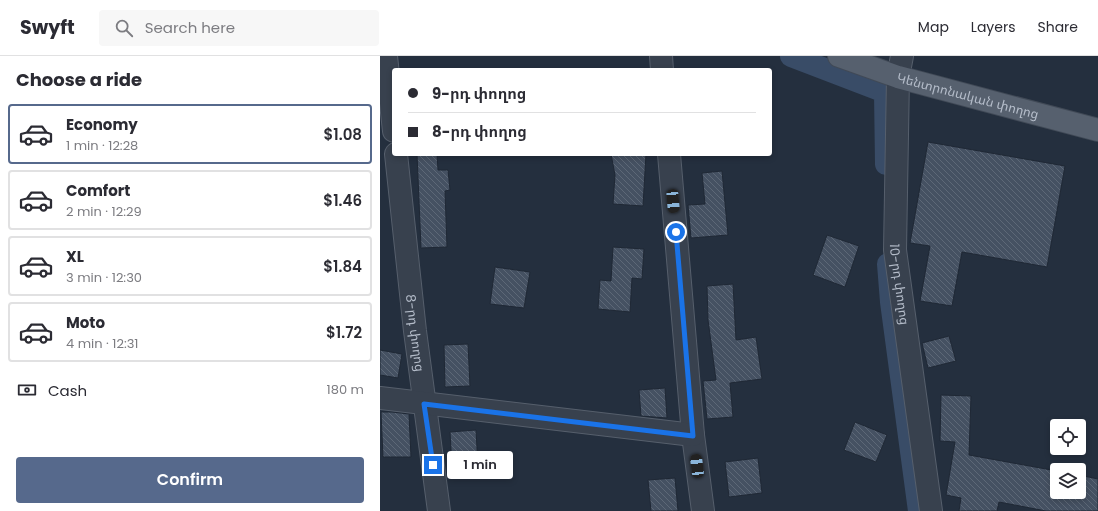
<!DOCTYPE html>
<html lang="en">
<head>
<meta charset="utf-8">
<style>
	:root { --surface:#fff; --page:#f7f7f7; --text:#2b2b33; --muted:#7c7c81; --line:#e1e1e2; --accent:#56698c }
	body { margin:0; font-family:Poppins,"Noto Sans Armenian",sans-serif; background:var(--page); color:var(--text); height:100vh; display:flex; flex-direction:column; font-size:15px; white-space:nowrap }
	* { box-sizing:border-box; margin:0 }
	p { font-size:13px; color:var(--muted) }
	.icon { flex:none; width:22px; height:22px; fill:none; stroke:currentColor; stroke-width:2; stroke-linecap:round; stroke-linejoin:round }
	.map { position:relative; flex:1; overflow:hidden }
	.side { display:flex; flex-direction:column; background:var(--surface); width:380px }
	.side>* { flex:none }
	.guide { position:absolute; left:12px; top:12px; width:380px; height:88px; border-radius:4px; box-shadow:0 2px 6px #0003; display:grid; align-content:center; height:88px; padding:0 16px; background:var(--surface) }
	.buttons { position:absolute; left:670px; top:363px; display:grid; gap:8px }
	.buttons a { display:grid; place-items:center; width:36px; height:36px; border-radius:4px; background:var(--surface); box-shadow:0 2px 6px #0003; font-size:20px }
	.end { position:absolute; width:18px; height:18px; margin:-9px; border:5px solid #1a73e8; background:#fff; box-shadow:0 0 0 2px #fff }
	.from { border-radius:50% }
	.bubble { position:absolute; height:28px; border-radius:4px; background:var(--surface); box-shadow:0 2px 6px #0003; font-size:13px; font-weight:600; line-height:28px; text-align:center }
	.car { position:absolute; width:12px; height:24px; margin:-12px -6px; border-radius:5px; box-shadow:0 0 3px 1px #0007; background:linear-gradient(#222 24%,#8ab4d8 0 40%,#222 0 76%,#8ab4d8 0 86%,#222 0) }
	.guide b { display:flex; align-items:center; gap:14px; height:38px; font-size:15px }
	.guide b+b { border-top:1px solid var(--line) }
	.guide i { width:10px; height:10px; background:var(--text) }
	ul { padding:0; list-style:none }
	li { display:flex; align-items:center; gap:12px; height:60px; margin:0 8px 6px; padding:0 8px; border:2px solid var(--line); border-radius:4px }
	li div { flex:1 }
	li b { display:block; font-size:15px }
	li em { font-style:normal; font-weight:600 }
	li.current { border-color:var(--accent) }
	li>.icon { width:36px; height:36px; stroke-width:1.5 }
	h2 { padding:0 16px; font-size:18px; line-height:48px }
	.pay { display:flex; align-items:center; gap:10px; height:44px; padding:0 16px; font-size:15px }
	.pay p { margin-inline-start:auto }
	.action { display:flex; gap:8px; margin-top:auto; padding:8px 16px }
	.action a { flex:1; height:46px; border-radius:4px; background:var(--accent); color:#fff; font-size:16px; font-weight:600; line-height:46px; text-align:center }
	header { display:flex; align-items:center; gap:24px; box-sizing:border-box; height:56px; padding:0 20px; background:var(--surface); border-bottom:1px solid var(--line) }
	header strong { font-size:19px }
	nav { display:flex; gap:22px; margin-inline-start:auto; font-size:14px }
	.search { width:280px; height:36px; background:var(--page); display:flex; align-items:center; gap:10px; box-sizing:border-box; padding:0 14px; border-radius:4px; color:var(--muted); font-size:15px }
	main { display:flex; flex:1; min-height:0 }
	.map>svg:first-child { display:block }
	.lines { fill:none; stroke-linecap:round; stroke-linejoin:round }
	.canal { stroke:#394c67; stroke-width:22 }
	.building { fill:url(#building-back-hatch); stroke:#1f2835 }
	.minor-casing { stroke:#565f6c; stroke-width:24 }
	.major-casing { stroke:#414a57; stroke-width:24 }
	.minor { stroke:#38414e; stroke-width:22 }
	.major { stroke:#56606e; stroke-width:22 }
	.route { stroke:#1a73e8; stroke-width:5 }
	.labels { text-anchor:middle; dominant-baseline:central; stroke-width:4; stroke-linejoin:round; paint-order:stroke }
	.street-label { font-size:13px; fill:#b4bcc9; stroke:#1d2633 }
</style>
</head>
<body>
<header>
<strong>Swyft</strong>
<div class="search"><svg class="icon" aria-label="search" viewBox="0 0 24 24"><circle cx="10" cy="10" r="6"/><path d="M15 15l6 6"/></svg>Search here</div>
<nav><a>Map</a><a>Layers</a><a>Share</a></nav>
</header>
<main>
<section class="side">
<h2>Choose a ride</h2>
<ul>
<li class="current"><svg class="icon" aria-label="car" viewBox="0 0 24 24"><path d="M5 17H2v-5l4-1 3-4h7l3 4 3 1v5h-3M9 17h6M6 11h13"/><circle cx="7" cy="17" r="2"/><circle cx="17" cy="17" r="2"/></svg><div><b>Economy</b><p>1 min · 12:28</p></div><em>$1.08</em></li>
<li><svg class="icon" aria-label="car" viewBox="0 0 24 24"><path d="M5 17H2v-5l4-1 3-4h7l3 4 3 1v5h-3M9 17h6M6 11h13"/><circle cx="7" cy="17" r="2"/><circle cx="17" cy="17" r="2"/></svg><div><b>Comfort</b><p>2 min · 12:29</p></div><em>$1.46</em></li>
<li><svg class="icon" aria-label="car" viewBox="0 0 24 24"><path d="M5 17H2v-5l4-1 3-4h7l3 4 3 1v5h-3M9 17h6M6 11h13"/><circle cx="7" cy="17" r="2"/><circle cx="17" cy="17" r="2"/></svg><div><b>XL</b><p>3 min · 12:30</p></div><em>$1.84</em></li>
<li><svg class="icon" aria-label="car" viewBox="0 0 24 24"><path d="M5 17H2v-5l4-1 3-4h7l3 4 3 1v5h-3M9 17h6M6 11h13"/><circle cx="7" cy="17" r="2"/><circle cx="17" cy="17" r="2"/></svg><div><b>Moto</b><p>4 min · 12:31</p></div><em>$1.72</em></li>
</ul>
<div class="pay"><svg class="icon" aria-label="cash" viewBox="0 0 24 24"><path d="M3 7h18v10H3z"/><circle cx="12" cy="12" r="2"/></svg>Cash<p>180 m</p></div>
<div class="action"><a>Confirm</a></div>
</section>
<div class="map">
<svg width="718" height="455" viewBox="0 0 718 455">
	<defs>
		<pattern id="building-back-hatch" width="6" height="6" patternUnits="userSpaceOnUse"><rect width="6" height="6" fill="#455162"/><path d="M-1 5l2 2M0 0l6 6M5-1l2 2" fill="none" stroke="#5d6877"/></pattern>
	</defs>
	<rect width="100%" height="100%" fill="#242f3e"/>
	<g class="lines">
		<g class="canal">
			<path d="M 411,0 L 505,36 L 506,108"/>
			<path d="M 508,208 L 511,246 L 539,455"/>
		</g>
	</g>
	<g class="building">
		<path d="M 548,86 L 685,110 L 667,211 L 582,196 L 572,250 L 540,245 L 550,190 L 530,187 Z"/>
		<path d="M 37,98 L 57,98 L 58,114 L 68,114 L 70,134 L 65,135 L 67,191 L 41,192 Z"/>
		<path d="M 231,98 L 266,98 L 263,150 L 233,148 L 235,119 Z"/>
		<path d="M 342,115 L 348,179 L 311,182 L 308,149 L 325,148 L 322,117 Z"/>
		<path d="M 447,179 L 479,190 L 465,231 L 433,219 Z"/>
		<path d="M 233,191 L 264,193 L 262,223 L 252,222 L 250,256 L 218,253 L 220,224 L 231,225 Z"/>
		<path d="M 115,211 L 150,216 L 144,252 L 110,248 Z"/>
		<path d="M 353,228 L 356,284 L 376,281 L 382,323 L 350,327 L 353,361 L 327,363 L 323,325 L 336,324 L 328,264 L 327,230 Z"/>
		<path d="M 569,280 L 576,305 L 548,312 L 542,287 Z"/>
		<path d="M 88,288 L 90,330 L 65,331 L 64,289 Z"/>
		<path d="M 0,294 L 22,298 L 18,322 L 0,319 Z"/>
		<path d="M 285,332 L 287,362 L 261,360 L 259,334 Z"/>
		<path d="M 561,339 L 591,340 L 589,399 L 677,415 L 677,436 L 699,436 L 699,419 L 718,423 L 718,455 L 666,455 L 619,446 L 617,455 L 579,455 L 581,442 L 566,439 L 575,386 L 560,385 Z"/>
		<path d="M 1,356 L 12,356 L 29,358 L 31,401 L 3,401 Z"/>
		<path d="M 475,366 L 507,379 L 496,406 L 464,394 Z"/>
		<path d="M 96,374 L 98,410 L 72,412 L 70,376 Z"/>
		<path d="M 378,402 L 382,437 L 349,441 L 345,406 Z"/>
		<path d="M 295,422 L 298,455 L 271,455 L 268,424 Z"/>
	</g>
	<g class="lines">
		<defs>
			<g id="minor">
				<path d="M 6,0 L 14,75"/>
				<path d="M 281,0 L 282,14"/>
				<path id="s1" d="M 522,0 L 518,21 L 515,194 L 551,455"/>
				<path id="s2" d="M 16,98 L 35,275 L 59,455"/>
				<path d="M 289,98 L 313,379 L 323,455"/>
				<path d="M 0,342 L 313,379"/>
			</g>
			<g id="major">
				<path id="s3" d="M 459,0 L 518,21 L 718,74"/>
			</g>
		</defs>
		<use href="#minor" class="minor-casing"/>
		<use href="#major" class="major-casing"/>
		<use href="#minor" class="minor"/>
		<use href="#major" class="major"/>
	</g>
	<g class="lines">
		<path class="route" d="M 53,409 L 44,348 L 313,380 L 296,176"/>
	</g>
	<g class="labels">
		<g class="street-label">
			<text stroke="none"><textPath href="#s3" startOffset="135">Կենտրոնական փողոց</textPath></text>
			<text stroke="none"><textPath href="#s1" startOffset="229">10-րդ փողոց</textPath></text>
			<text stroke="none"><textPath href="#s2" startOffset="180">8-րդ փողոց</textPath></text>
		</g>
	</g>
</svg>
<div class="buttons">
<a><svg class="icon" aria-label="locate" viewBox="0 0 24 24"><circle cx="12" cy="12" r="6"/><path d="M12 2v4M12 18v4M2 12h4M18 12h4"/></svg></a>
<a><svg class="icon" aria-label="layers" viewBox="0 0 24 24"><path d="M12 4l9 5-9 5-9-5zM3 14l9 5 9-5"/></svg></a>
</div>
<i class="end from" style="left:296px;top:176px"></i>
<i class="end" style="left:53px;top:409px"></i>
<div class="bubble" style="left:67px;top:395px;width:66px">1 min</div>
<i class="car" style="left:293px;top:145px;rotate:175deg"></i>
<i class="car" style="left:317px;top:410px;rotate:353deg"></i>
<div class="guide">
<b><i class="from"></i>9-րդ փողոց</b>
<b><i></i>8-րդ փողոց</b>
</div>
</div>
</main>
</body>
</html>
